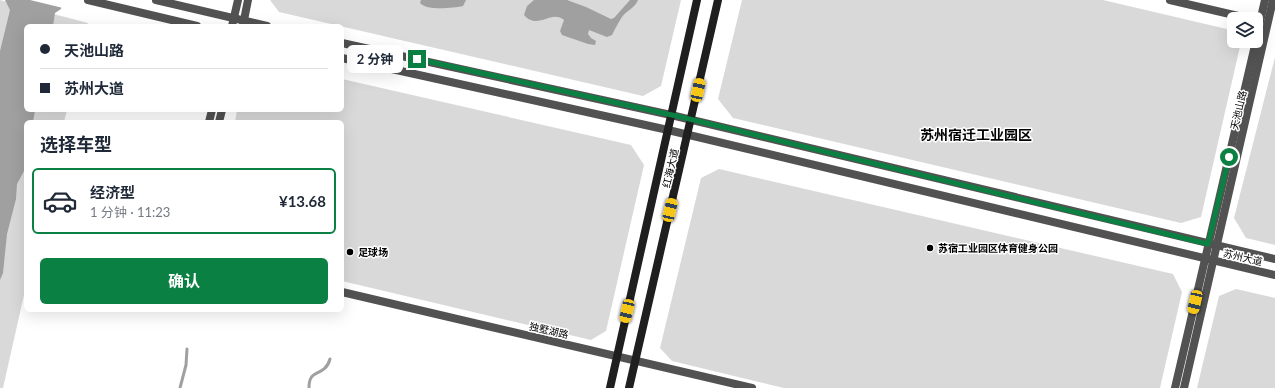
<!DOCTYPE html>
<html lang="zh">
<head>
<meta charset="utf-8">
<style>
	:root { --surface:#fff; --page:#f2f2f3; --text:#1f2937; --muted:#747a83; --line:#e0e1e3; --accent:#0b8043 }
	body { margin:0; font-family:Lato,"Noto Sans SC",sans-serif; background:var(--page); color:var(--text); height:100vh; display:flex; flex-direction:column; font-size:15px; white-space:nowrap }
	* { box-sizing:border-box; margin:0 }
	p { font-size:13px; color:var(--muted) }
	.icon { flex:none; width:22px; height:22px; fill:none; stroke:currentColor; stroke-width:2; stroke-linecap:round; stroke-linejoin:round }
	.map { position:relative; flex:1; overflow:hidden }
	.sheet { position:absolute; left:24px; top:120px; width:320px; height:192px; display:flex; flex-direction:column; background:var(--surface); border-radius:6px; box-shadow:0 4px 16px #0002 }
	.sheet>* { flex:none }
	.hud { position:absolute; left:24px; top:24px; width:320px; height:88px; border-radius:6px; box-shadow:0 4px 16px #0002; display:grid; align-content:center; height:88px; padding:0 16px; background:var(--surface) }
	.controls { position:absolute; left:1227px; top:12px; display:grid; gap:8px }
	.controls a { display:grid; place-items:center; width:36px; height:36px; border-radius:6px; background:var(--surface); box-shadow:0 4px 16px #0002; font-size:20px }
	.end { position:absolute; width:18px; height:18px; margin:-9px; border:5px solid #0b8043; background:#fff; box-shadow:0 0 0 2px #fff }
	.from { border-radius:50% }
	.bubble { position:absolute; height:28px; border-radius:6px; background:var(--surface); box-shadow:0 4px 16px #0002; font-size:13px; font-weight:700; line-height:28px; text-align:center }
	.car { position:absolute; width:12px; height:24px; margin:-12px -6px; border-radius:5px; box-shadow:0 0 3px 1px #0007; background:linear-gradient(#f5c518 24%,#345 0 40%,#f5c518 0 76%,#345 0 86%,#f5c518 0) }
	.hud b { display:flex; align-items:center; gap:14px; height:38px; font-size:15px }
	.hud b+b { border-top:1px solid var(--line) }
	.hud i { width:10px; height:10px; background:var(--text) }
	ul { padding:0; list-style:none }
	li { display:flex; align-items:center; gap:12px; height:66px; margin:0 8px 6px; padding:0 8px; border:2px solid transparent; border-radius:6px }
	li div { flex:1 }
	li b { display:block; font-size:15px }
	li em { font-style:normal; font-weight:700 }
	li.active { border-color:var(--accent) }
	li>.icon { width:36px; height:36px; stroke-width:1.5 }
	h2 { padding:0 16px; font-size:18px; line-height:48px }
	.cta { display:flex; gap:8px; margin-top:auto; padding:8px 16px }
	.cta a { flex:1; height:46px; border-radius:6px; background:var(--accent); color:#fff; font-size:16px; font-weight:700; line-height:46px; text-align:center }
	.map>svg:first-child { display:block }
	.green { fill:#d9d9d9 }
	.water { fill:#a0a0a0 }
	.pier { fill:#fff }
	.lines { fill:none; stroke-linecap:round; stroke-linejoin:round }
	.stream { stroke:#a0a0a0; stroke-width:3 }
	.tertiary { stroke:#525252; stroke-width:8 }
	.secondary { stroke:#1f1f1f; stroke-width:8 }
	.route { stroke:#0b8043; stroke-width:5 }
	.poi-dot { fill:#000; stroke:#fff; stroke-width:1.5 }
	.labels { text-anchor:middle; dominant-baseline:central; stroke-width:3; stroke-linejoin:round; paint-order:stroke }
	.street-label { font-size:10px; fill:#000; stroke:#fff }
	.poi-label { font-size:10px; font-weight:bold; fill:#000; stroke:#fff; text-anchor:start }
	.district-label { font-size:14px; font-weight:bold; fill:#000; stroke:#fff }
</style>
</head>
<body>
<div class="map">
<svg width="1275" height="388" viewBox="0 0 1275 388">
	<rect width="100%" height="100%" fill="#fff"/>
	<g class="green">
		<path d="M 0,0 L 88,23 L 87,26 L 26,26 L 26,110 L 67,110 L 64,122 L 26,122 L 26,286 L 3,388 L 0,388 Z"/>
		<path d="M 270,0 L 681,0 L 661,86 L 643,96 L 279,12 Z"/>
		<path d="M 742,0 L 1103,0 L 1231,30 L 1234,34 L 1234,41 L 1241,42 L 1201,217 L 1181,223 L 733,118 L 718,99 Z"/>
		<path d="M 1275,57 L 1275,245 L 1246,238 L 1234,218 Z"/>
		<path d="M 342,79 L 631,145 L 644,165 L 606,331 L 591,340 L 342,281 L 342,122 L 235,122 L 237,110 L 342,110 Z"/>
		<path d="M 719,169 L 1173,274 L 1182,292 L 1160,388 L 784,388 L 672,361 L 660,348 L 701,178 Z"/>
		<path d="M 1236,289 L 1275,298 L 1275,388 L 1197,388 L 1219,296 Z"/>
	</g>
	<g class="water">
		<path d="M 5,0 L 63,0 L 61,9 L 55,13 L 53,26 L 26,26 L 26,110 L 35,110 L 33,122 L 26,122 L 26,142 L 24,171 L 17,184 L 16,199 L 7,234 L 3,273 L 0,280 L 0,51 L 10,10 Z"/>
		<path d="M 421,0 L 466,0 L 463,6 C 453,8 427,11 420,3 Z"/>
		<path d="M 534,0 L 567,0 L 586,7 L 611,19 L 614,18 L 630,0 L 638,0 C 635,8 627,10 622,17 C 618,23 615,29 612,35 L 607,37 L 589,30 L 588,34 L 591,38 L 596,41 L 595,45 L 588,44 L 562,35 L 560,31 L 564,20 C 551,9 538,31 524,15 L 527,6 Z"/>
	</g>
	<path class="pier" d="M 30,0 L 65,0 L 63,8 Z"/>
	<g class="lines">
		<g class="stream">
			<path d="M 180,388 L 186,365 L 187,349"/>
			<path d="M 309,388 C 309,385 309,381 311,378 C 314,371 326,374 330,359"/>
		</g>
		<g class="tertiary">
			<path d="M 88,0 L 197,26"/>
			<path d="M 156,0 L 267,26"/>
			<path d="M 1170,0 L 1251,19"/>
			<path d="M 243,25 L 248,0"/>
			<path d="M 232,26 L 238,0"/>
			<path d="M 1256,39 L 1265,0"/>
			<path d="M 342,43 L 671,115 L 1275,259"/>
			<path d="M 342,58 L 668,130 L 1275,275"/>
			<path d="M 209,122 L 212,110"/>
			<path d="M 219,122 L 222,110"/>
			<path d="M 342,292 L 752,388"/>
			<path d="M 1175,388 L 1256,41"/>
			<path d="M 1184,388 L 1273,0"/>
		</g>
		<g class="secondary">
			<path d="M 610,388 L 697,0"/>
			<path d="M 629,388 L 718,0"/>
		</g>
	</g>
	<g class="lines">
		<path class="route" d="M 417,59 L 681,117 L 1208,244 L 1229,157"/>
	</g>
	<g class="poi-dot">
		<circle cx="930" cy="248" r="4"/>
		<circle cx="350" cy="252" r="4"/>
	</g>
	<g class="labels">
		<g class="street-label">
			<text transform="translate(1238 110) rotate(-77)">天池山路</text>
			<text transform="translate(670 168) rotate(-77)">红海大道</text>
			<text transform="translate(1243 257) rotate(13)">苏州大道</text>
			<text transform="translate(549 330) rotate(13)">独墅湖路</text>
		</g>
		<g class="poi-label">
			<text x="938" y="248">苏宿工业园区体育健身公园</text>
			<text x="358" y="252">足球场</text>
		</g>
		<g class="district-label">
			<text x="976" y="134">苏州宿迁工业园区</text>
		</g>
	</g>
</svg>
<div class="controls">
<a><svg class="icon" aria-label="layers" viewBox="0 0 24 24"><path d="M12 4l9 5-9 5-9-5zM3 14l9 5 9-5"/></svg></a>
</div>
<i class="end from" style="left:1229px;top:157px"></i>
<i class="end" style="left:417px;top:59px"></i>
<div class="bubble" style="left:347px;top:45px;width:56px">2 分钟</div>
<i class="car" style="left:698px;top:90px;rotate:12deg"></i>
<i class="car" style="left:670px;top:210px;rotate:13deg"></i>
<i class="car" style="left:1195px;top:302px;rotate:193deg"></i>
<i class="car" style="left:627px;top:311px;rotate:193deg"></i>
<div class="hud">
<b><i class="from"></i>天池山路</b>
<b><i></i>苏州大道</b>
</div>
<section class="sheet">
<h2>选择车型</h2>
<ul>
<li class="active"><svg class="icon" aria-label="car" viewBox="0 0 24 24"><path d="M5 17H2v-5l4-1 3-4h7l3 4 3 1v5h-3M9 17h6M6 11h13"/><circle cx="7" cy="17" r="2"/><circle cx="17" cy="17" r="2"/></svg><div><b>经济型</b><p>1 分钟 · 11:23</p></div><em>¥13.68</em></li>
</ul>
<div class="cta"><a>确认</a></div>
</section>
</div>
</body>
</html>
